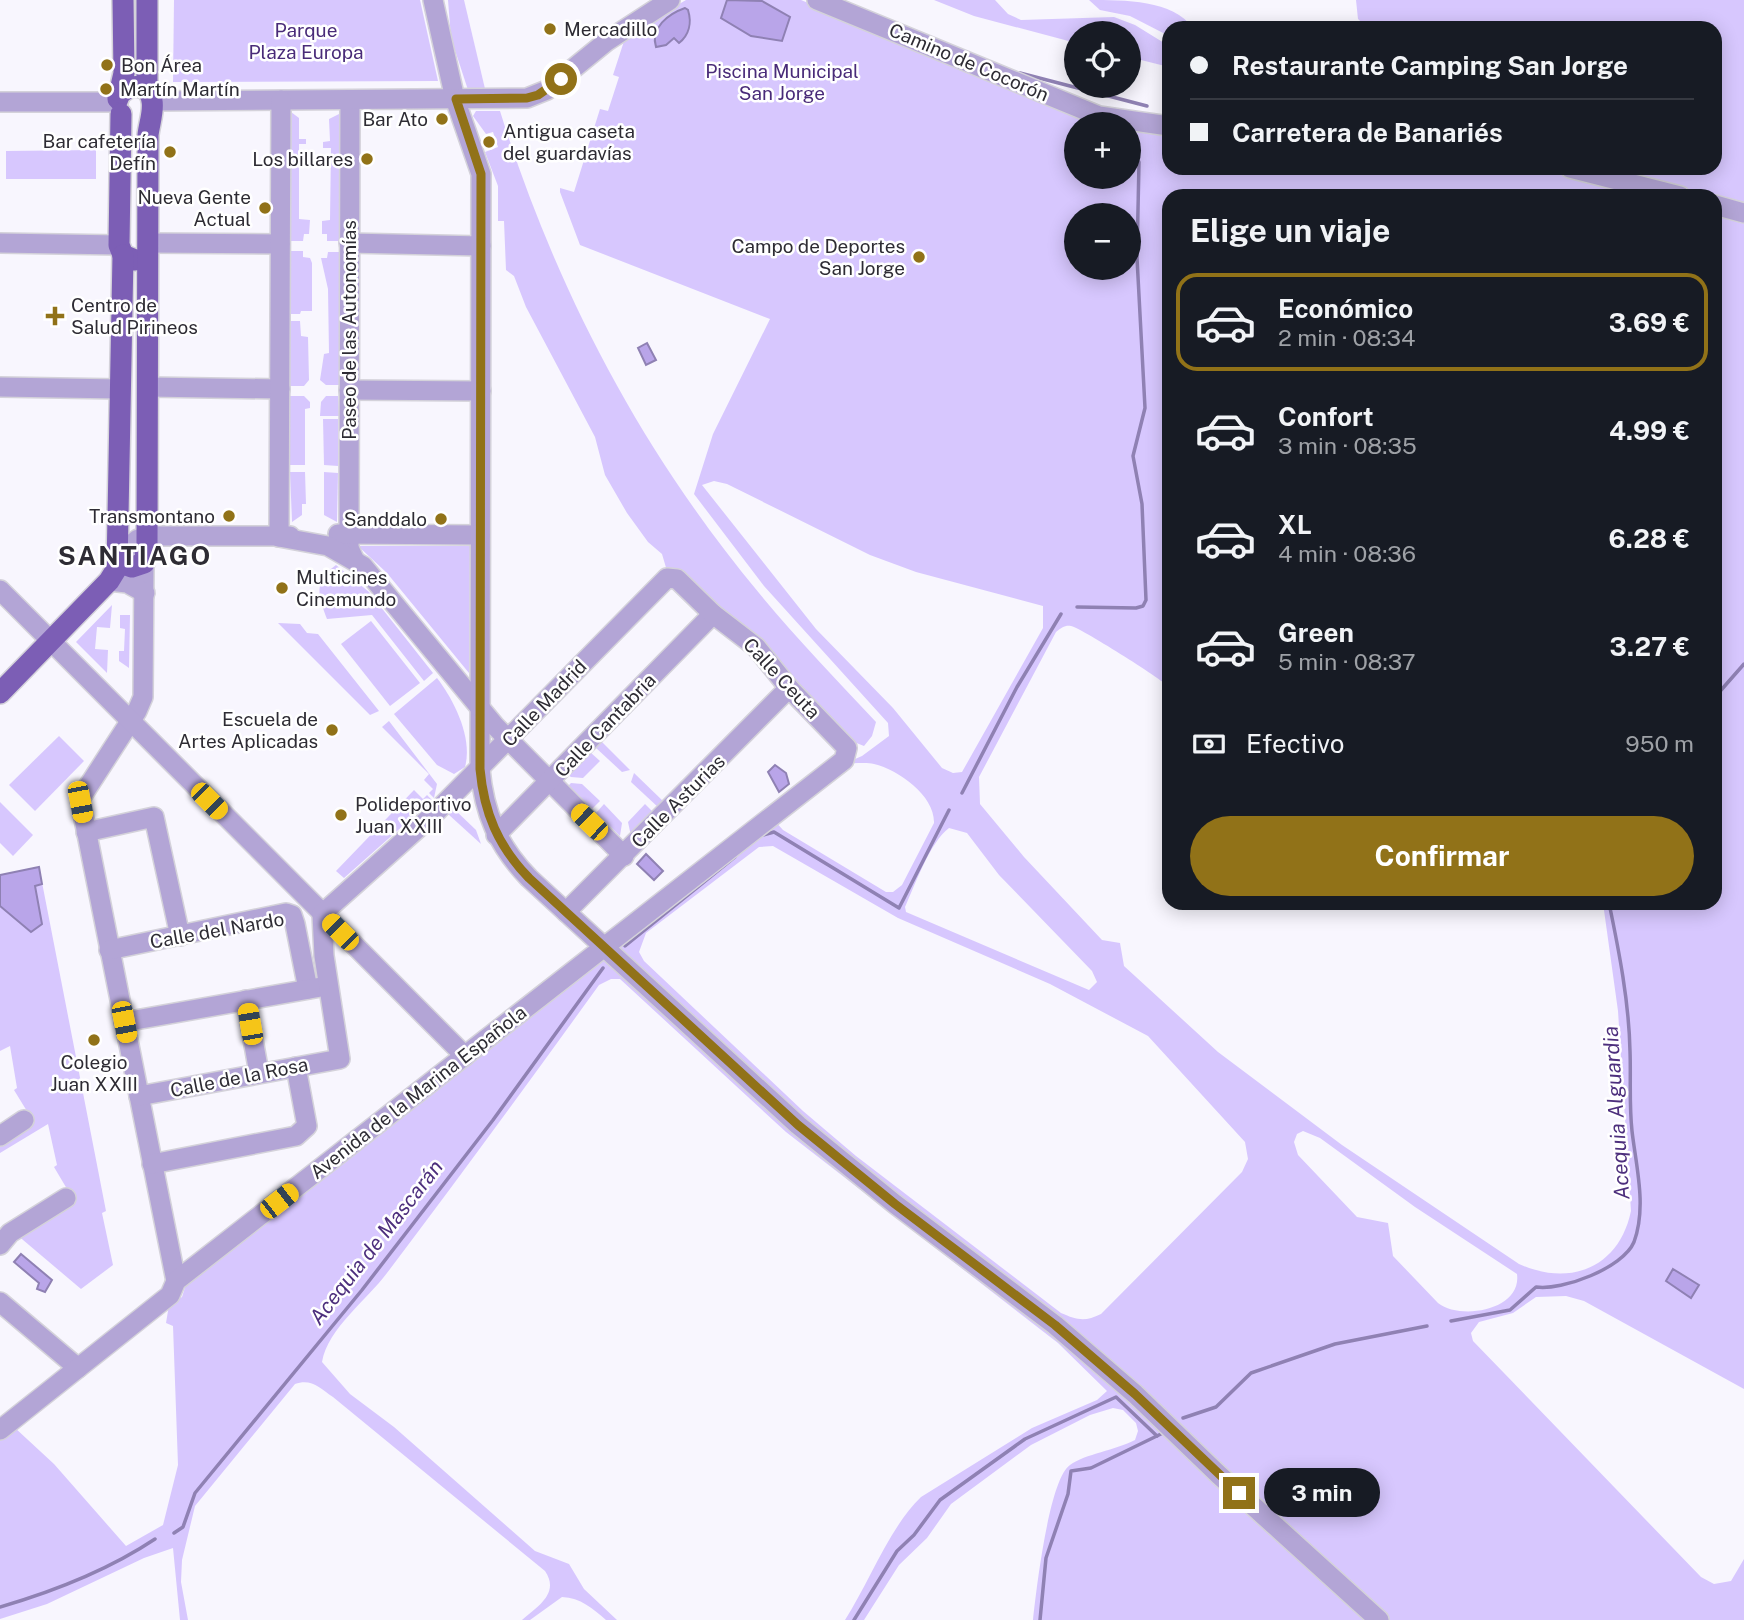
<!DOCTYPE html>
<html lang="es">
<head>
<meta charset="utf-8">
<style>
	:root { --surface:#171b24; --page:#20242c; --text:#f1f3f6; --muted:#9ea1a6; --line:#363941; --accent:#917218 }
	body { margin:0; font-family:"Public Sans",sans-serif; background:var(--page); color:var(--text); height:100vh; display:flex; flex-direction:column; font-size:26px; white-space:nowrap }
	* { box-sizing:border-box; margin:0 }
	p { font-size:23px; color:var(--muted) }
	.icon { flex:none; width:38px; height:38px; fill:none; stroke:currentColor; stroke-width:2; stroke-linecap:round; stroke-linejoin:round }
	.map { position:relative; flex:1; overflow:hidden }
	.details { position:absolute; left:1162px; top:189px; width:560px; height:721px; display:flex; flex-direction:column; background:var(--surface); border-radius:21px; box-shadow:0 4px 18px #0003 }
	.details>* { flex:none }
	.top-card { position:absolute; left:1162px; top:21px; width:560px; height:154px; border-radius:21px; box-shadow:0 4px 18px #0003; display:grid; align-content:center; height:154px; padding:0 28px; background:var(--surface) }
	.tools { position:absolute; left:1064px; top:21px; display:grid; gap:14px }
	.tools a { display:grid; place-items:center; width:77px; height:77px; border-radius:50%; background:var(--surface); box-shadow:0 4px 18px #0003; font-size:35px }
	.end { position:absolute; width:32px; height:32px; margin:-16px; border:9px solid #917218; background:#fff; box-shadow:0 0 0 4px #fff }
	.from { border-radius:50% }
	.bubble { position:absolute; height:49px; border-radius:24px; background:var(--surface); box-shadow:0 4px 18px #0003; font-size:23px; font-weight:700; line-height:49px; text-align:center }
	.car { position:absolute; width:21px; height:42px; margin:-21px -10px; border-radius:9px; box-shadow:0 0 5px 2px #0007; background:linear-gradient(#f5c518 24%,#345 0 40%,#f5c518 0 76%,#345 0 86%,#f5c518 0) }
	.top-card b { display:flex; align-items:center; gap:24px; height:66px; font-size:26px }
	.top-card b+b { border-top:2px solid var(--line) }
	.top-card i { width:18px; height:18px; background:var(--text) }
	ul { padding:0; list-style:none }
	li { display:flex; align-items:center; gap:21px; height:98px; margin:0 14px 10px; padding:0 14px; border:4px solid transparent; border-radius:21px }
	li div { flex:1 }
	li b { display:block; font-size:26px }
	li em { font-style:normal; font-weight:700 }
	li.selected { border-color:var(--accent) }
	li>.icon { width:63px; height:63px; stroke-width:1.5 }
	h2 { padding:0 28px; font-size:32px; line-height:84px }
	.pay { display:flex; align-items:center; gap:18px; height:77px; padding:0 28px; font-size:26px }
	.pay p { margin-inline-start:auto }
	.primary-button { display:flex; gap:14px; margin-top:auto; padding:14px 28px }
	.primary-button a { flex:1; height:80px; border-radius:42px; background:var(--accent); color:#fff; font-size:28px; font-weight:700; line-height:80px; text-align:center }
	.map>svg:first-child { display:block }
	.green { fill:#d7c7fe; fill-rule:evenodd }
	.water { fill:#b9a5e9; stroke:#8f81b3; stroke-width:2 }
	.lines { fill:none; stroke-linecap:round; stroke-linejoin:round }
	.stream { stroke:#8f81b3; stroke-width:3.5 }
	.minor-casing { stroke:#d4d2da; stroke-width:22 }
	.major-casing { stroke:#d4d2da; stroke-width:24 }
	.minor { stroke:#b3a5d6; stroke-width:19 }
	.major { stroke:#7c5eb5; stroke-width:21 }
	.route { stroke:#917218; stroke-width:9 }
	.poi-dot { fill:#917218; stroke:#fff; stroke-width:2.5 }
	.labels { text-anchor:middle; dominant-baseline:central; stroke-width:5; stroke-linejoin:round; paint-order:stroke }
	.poi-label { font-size:19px; fill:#2e2c34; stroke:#fff; text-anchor:end }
	.park-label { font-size:19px; fill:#492b79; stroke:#fff }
	.street-label { font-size:19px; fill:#2e2c34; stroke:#fff }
	.water-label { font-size:21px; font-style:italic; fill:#4d2f7d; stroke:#fff }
	.district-label { font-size:26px; font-weight:bold; letter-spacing:2px; fill:#2e2c34; stroke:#fff }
</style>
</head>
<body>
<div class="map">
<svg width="1744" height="1620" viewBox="0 0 1744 1620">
	<rect width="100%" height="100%" fill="#f8f6fe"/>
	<g class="green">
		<path d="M 174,0 L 420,0 L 438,81 L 173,82 Z"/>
		<path d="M 448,0 L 464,0 L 486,93 L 469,93 L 451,38 Z"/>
		<path d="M 686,0 L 801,0 L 1095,124 L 1076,124 L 1076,177 L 1129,177 L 1129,127 L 1169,130 L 1169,168 L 1540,168 L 1645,196 L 1169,196 L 1169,687 C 1162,679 1079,627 1071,626 C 1065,625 1061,628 1056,632 L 979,777 L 980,804 L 1024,857 L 1102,940 L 1120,943 L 1124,966 L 1218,1052 L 1342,1145 L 1519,1264 C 1570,1287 1619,1268 1631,1211 L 1618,1011 L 1603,903 L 1715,903 L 1715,215 L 1744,222 L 1744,1389 L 1584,1301 L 1566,1296 L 1536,1297 L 1513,1313 L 1479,1322 L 1471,1333 L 1473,1341 L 1701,1577 L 1714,1584 L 1731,1581 L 1744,1559 L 1744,1620 L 1033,1620 C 1036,1592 1049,1479 1070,1465 C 1085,1454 1116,1450 1135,1440 L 1138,1431 L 1136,1423 L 1123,1410 L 1113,1408 L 1090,1415 L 1031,1445 L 951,1504 L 927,1538 L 899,1565 L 864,1620 L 845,1620 C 870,1581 889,1528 921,1497 L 1032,1428 L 1097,1400 L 1107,1391 L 1058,1343 L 786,1132 L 620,979 L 611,979 L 599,985 C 529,1082 459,1178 387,1273 C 367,1300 328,1328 322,1362 L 350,1394 L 394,1427 L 535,1551 L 569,1564 L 584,1589 L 617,1620 L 606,1620 C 592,1608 581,1598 562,1597 L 530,1620 L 522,1620 C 538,1606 560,1593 545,1571 L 333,1397 C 320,1388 311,1378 295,1384 L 195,1506 L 182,1560 L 181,1582 L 188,1620 L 180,1620 L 173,1548 L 144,1558 L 47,1604 L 0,1619 L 0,1438 L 14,1427 L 54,1464 L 126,1546 L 163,1525 L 178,1465 L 173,1326 L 166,1323 L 169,1305 L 182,1297 L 187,1281 L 774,820 L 783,830 L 886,892 L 893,892 L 902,885 L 934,823 C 935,796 899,770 874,764 C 866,762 855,764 846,763 L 862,756 L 889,736 L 888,723 L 764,586 L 694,494 L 713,434 L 770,319 L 580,245 L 560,192 L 560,188 L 574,192 L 600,109 L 608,111 L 619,77 L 613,75 L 626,35 ZM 1076,215 L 1129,215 L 1129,268 L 1076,268 ZM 714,481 L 727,484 L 870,555 L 916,572 L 1043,606 L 1043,628 L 962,772 L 953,773 L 942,768 L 893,708 L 816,629 L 702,485 ZM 949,828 L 967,833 L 999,875 L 1092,971 L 1097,982 L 1089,990 L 906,912 L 905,907 C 915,885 930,842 949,828 ZM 773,846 L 898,918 L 1050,984 L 1148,1036 L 1245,1142 L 1248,1159 L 1242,1172 L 1101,1314 C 1085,1322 1077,1320 1061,1313 L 856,1156 L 803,1111 L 644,961 L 639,952 L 646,933 L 759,847 ZM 1303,1131 L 1320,1138 L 1415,1207 L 1517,1274 C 1522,1310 1461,1321 1438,1303 L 1393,1256 L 1388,1223 L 1357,1217 L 1298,1155 L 1294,1142 L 1297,1134 Z"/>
		<path d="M 934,0 L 995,0 L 1008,14 L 1021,20 L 1114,17 L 1135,25 L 1169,46 L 1169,67 L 1129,57 L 1129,33 L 1076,33 L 1076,43 L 974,16 Z"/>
		<path d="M 1089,0 C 1125,0 1173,0 1193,28 L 1169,28 L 1169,36 L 1130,16 L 1100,10 Z"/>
		<path d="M 1356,0 L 1744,0 L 1744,206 L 1715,196 L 1598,168 L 1715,168 L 1715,28 L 1368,28 L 1358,19 Z"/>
		<path d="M 476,111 L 500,111 C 555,287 640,450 759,593 C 796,638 837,680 876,722 L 872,736 L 864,746 L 849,740 L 667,571 L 662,554 L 648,542 L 627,513 L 605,475 L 595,437 L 526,307 L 514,276 L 506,270 L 504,221 L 498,221 L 498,186 L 485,152 L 498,147 L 493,132 L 486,134 L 473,116 Z"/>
		<path d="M 291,112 L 299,118 L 299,139 L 306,139 L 306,144 L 299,144 L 299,219 L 310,220 L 309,234 L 304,234 L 303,241 L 291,241 Z"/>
		<path d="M 341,113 L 340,241 L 327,241 L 327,234 L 322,234 L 322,221 L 330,220 L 331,148 L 323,148 L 323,142 L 330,141 L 329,119 Z"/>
		<path d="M 96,150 L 96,179 L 6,179 L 6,151 Z"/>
		<path d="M 291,251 L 303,251 L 303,257 L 310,258 L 312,263 L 312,311 L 301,311 L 300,314 L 290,314 Z"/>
		<path d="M 328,252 L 340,252 L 339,385 L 326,385 L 320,380 L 324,354 L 329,353 L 328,289 L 321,258 L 327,258 Z"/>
		<path d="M 290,321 L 300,321 L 301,336 L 308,337 L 309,380 L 304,386 L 290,386 Z"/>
		<path d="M 290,396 L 304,396 L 310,402 L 310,408 L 305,409 L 305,465 L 290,465 Z"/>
		<path d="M 326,396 L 338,396 L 339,416 L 320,416 L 321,402 Z"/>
		<path d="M 323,419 L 338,419 L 338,466 L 324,465 Z"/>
		<path d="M 290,472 L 305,472 L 306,504 L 302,504 L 302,515 L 292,522 Z"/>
		<path d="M 324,472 L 338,473 L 337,522 L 324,515 Z"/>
		<path d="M 358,546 L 470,546 L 469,673 L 387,573 Z"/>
		<path d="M 336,565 L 369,592 L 433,673 L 424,681 L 372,615 L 327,619 C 319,597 312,582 336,565 Z"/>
		<path d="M 112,605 L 110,628 L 97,627 L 95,649 L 108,650 L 107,673 L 76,642 Z"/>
		<path d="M 120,615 L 130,615 L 129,668 L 119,661 L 119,651 L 124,651 L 125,629 L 120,628 Z"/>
		<path d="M 371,621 L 420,683 L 390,706 L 341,644 Z"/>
		<path d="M 278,623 L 300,624 L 307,633 L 318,634 L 379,711 L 370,715 Z"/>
		<path d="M 437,678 C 454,700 473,738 465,767 L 454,774 L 437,765 L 394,714 Z"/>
		<path d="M 389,721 L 437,784 L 434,798 L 429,793 L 433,789 L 424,780 L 429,774 L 382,727 Z"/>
		<path d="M 59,736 L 84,761 L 35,811 L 9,785 Z"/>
		<path d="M 601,741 L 630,770 L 622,772 L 595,747 Z"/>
		<path d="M 590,752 L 600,761 L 583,778 L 571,777 L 568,775 Z"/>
		<path d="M 634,773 L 664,802 L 659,808 L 631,782 Z"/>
		<path d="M 571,783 L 582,784 L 600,801 L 592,809 L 568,786 Z"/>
		<path d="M 414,790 L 423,799 L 427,795 L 432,800 L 344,878 L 336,871 Z"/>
		<path d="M 0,802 L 33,835 L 13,856 L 0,843 Z"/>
		<path d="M 604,804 L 622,823 L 620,836 L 596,813 Z"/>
		<path d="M 645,804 L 654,813 L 631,836 L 628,822 Z"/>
		<path d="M 454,809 L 476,830 L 481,844 L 448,814 Z"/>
		<path d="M 39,867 L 106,1211 L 102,1213 L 113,1265 L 81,1289 L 16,1234 L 73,1199 L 54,1167 L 57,1165 L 48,1124 L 0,1153 L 0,1142 L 33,1121 L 14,1090 L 17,1088 L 10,1046 L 0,1051 L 0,875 Z"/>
	</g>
	<g class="water">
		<path d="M 727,0 L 762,1 L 790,17 L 782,41 L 751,36 L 721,18 Z"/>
		<path d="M 685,8 L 688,10 C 692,23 689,35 679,43 L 674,38 L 666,45 L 656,47 C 650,28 668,14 685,8 Z"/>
		<path d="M 647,343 L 656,360 L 646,365 L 638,348 Z"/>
		<path d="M 775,765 L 786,773 L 789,784 L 779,792 L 768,772 Z"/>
		<path d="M 646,854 L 663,871 L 654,880 L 637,864 Z"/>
		<path d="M 39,867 L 42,884 L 35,886 L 42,924 L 31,932 L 0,906 L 0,875 Z"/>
		<path d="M 21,1254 L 52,1280 L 45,1292 L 37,1289 L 39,1283 L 14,1262 Z"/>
		<path d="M 1673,1269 L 1699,1285 L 1691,1298 L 1666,1281 Z"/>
	</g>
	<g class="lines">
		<g class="stream">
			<path d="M 1020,73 L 1147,106"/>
			<path d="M 1077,607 L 1136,608 L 1143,606 L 1146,600 L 1142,504 L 1133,456 L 1145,408 L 1137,258 L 1139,162"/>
			<path d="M 1715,697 L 1744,664"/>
			<path d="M 962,793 L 1017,687 L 1061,614"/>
			<path d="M 763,835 L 774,832 L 899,908 L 949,810"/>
			<path d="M 625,946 L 735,857"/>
			<path d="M 1451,1321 L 1510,1310 L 1536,1287 C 1562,1291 1623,1268 1634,1242 C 1647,1207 1636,1166 1632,1131 C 1629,1104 1631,1078 1630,1051 C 1629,1002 1619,951 1609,903"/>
			<path d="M 1183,1418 L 1216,1407 L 1251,1373 L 1335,1344 L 1427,1326"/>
			<path d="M 174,1533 L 183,1527 L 195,1493 L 362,1290 L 493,1120 L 603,968"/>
			<path d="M 0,1607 C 55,1591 107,1571 155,1539"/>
			<path d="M 854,1620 L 897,1551 L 914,1535 L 940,1500 L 1025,1439 L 1116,1397 L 1157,1436"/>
			<path d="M 1040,1620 L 1046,1558 L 1068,1494 L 1071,1471 L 1091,1468 L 1163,1433"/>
		</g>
		<defs>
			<g id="minor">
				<path d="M 433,0 L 455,99 L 481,174 L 480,769 C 484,813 498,846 529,878 L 798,1125 L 895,1204 L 1055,1325 L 1135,1394 L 1219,1475 L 1379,1620"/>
				<path d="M 817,0 L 1099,116 L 1169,126"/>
				<path d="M 350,100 L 349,534 L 349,548 L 354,559"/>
				<path d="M 152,101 L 527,98 L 547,90 L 607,41 L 670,0"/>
				<path d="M 0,102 L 118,102"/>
				<path d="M 1570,168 L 1680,196"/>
				<path d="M 1715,205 L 1744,213"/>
				<path d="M 0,243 L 119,245"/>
				<path d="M 150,243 L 280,244"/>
				<path d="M 349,243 L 481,246"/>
				<path d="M 0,387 L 119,389"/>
				<path d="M 149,387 L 280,389"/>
				<path d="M 349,390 L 481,391"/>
				<path d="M 338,534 L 480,535"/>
				<path d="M 279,537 L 328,546 L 363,566 L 495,726 L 624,856"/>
				<path d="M 279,537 L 281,100"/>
				<path d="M 118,555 L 138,539 L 154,536 L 290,536"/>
				<path d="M 144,563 L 143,697 L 137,711 L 80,799 L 176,1281"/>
				<path d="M 109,581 L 127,583 L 145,593"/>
				<path d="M 0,590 L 465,1056"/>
				<path d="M 86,832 L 154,817 L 180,936"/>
				<path d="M 496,835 L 713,614"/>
				<path d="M 566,912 L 789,688"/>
				<path d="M 109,950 L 286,913 L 292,915 L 295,924 L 308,989"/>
				<path d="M 246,1000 L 259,1073"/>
				<path d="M 124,1022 L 321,987"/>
				<path d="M 0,1136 L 24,1120"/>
				<path d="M 152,1164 L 296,1136 L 307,1126 L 296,1067"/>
				<path d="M 0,1245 L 10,1233 L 66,1198"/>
				<path d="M 0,1302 L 78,1368"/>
				<path d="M 0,1430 L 170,1295 L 176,1281 L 844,760 L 847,748 L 789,688 L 756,647 L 713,614 L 677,579 L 667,578 L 435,813 L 322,914 L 324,956 L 340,1059 L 139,1096"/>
			</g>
			<g id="major">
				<path d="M 147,90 L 147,0"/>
				<path d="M 118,99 L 124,73 L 123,0"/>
				<path d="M 121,114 L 119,245 L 123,255 L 135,260"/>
				<path d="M 118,562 L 132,567 L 144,563 L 147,545 L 148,135 C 149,125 154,111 152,101 C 150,84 132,83 121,93"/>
				<path d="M 0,693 L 109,581 L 117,568 L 123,255"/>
			</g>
		</defs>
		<use href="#minor" class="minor-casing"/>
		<use href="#major" class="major-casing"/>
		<use href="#minor" class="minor"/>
		<use href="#major" class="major"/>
	</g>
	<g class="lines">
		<path class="route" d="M 561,79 L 538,95 L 527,98 L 456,99 L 481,174 L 480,769 C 484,813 498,846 529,878 L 798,1125 L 895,1204 L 1055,1325 L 1135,1394 L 1239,1493"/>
	</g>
	<g class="poi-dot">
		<circle cx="550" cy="29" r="7"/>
		<circle cx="107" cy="65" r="7"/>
		<circle cx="106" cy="89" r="7"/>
		<circle cx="442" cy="119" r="7"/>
		<circle cx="489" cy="142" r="7"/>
		<circle cx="170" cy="152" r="7"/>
		<circle cx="367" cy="159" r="7"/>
		<circle cx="265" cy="208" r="7"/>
		<circle cx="919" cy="257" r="7"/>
		<path d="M51.5 305.5h7v7h7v7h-7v7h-7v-7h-7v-7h7z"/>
		<circle cx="229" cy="516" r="7"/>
		<circle cx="441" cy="519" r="7"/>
		<circle cx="282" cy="588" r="7"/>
		<circle cx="332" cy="730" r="7"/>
		<circle cx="341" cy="815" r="7"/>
		<circle cx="94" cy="1040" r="7"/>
	</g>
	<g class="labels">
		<g class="poi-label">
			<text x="564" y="29" text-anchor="start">Mercadillo</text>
			<text x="121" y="65" text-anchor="start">Bon Área</text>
			<text x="120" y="89" text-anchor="start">Martín Martín</text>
			<text x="428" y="119">Bar Ato</text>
			<text x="503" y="131" text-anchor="start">Antigua caseta<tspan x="503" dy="22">del guardavías</tspan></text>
			<text x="156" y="141">Bar cafetería<tspan x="156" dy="22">Defín</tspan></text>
			<text x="353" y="159">Los billares</text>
			<text x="251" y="197">Nueva Gente<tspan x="251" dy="22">Actual</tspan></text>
			<text x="905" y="246">Campo de Deportes<tspan x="905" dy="22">San Jorge</tspan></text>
			<text x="71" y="305" text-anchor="start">Centro de<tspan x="71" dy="22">Salud Pirineos</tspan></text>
			<text x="215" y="516">Transmontano</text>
			<text x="427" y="519">Sanddalo</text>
			<text x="296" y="577" text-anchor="start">Multicines<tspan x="296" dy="22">Cinemundo</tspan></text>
			<text x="318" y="719">Escuela de<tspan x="318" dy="22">Artes Aplicadas</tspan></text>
			<text x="355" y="804" text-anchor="start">Polideportivo<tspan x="355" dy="22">Juan XXIII</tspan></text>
			<text x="94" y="1062" text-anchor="middle">Colegio<tspan x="94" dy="22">Juan XXIII</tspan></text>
		</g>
		<g class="park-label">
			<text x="306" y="30">Parque<tspan x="306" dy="22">Plaza Europa</tspan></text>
			<text x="782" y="71">Piscina Municipal<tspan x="782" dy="22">San Jorge</tspan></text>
		</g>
		<g class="street-label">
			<text transform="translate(969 62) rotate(23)">Camino de Cocorón</text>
			<text transform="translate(349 330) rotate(-90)">Paseo de las Autonomías</text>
			<text transform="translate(782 678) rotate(47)">Calle Ceuta</text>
			<text transform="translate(544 703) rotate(-46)">Calle Madrid</text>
			<text transform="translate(605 725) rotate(-46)">Calle Cantabria</text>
			<text transform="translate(678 801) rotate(-45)">Calle Asturias</text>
			<text transform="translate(217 930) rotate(-10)">Calle del Nardo</text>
			<text transform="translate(239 1077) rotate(-11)">Calle de la Rosa</text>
			<text transform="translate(418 1092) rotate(-38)">Avenida de la Marina Española</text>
		</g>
		<g class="water-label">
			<text transform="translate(1616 1113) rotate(-94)">Acequia Alguardia</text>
			<text transform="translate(376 1242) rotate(-52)">Acequia de Mascarán</text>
		</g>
		<g class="district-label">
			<text x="135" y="555">SANTIAGO</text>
		</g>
	</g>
</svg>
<div class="tools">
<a><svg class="icon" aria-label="locate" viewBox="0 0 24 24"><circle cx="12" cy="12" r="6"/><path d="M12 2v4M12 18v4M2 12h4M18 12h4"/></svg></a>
<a>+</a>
<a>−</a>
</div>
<i class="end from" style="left:561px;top:79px"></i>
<i class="end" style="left:1239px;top:1493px"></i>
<div class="bubble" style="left:1264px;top:1468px;width:116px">3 min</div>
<i class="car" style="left:209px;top:801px;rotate:135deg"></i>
<i class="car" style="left:80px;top:802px;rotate:169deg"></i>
<i class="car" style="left:589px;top:822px;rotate:314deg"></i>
<i class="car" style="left:340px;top:932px;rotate:315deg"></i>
<i class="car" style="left:124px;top:1022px;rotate:169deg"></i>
<i class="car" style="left:250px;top:1024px;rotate:350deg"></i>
<i class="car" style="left:279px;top:1201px;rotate:52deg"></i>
<div class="top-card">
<b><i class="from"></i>Restaurante Camping San Jorge</b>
<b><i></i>Carretera de Banariés</b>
</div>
<section class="details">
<h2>Elige un viaje</h2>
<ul>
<li class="selected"><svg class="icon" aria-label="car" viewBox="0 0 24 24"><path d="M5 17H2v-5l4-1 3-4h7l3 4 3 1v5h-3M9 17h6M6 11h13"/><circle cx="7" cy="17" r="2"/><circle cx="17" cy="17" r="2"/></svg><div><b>Económico</b><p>2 min · 08:34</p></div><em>3.69 €</em></li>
<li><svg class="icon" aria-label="car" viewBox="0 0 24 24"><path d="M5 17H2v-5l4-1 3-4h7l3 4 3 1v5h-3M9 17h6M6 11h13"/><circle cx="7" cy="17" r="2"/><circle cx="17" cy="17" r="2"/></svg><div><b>Confort</b><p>3 min · 08:35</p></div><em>4.99 €</em></li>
<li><svg class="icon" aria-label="car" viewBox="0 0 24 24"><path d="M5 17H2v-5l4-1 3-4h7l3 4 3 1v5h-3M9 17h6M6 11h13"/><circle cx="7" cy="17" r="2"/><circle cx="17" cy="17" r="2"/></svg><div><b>XL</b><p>4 min · 08:36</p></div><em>6.28 €</em></li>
<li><svg class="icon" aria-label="car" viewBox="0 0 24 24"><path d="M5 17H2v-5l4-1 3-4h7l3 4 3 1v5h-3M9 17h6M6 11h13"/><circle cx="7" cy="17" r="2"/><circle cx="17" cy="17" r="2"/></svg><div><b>Green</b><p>5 min · 08:37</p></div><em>3.27 €</em></li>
</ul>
<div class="pay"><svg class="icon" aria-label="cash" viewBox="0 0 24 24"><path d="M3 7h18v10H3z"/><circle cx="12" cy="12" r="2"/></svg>Efectivo<p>950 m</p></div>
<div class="primary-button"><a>Confirmar</a></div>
</section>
</div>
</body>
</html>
